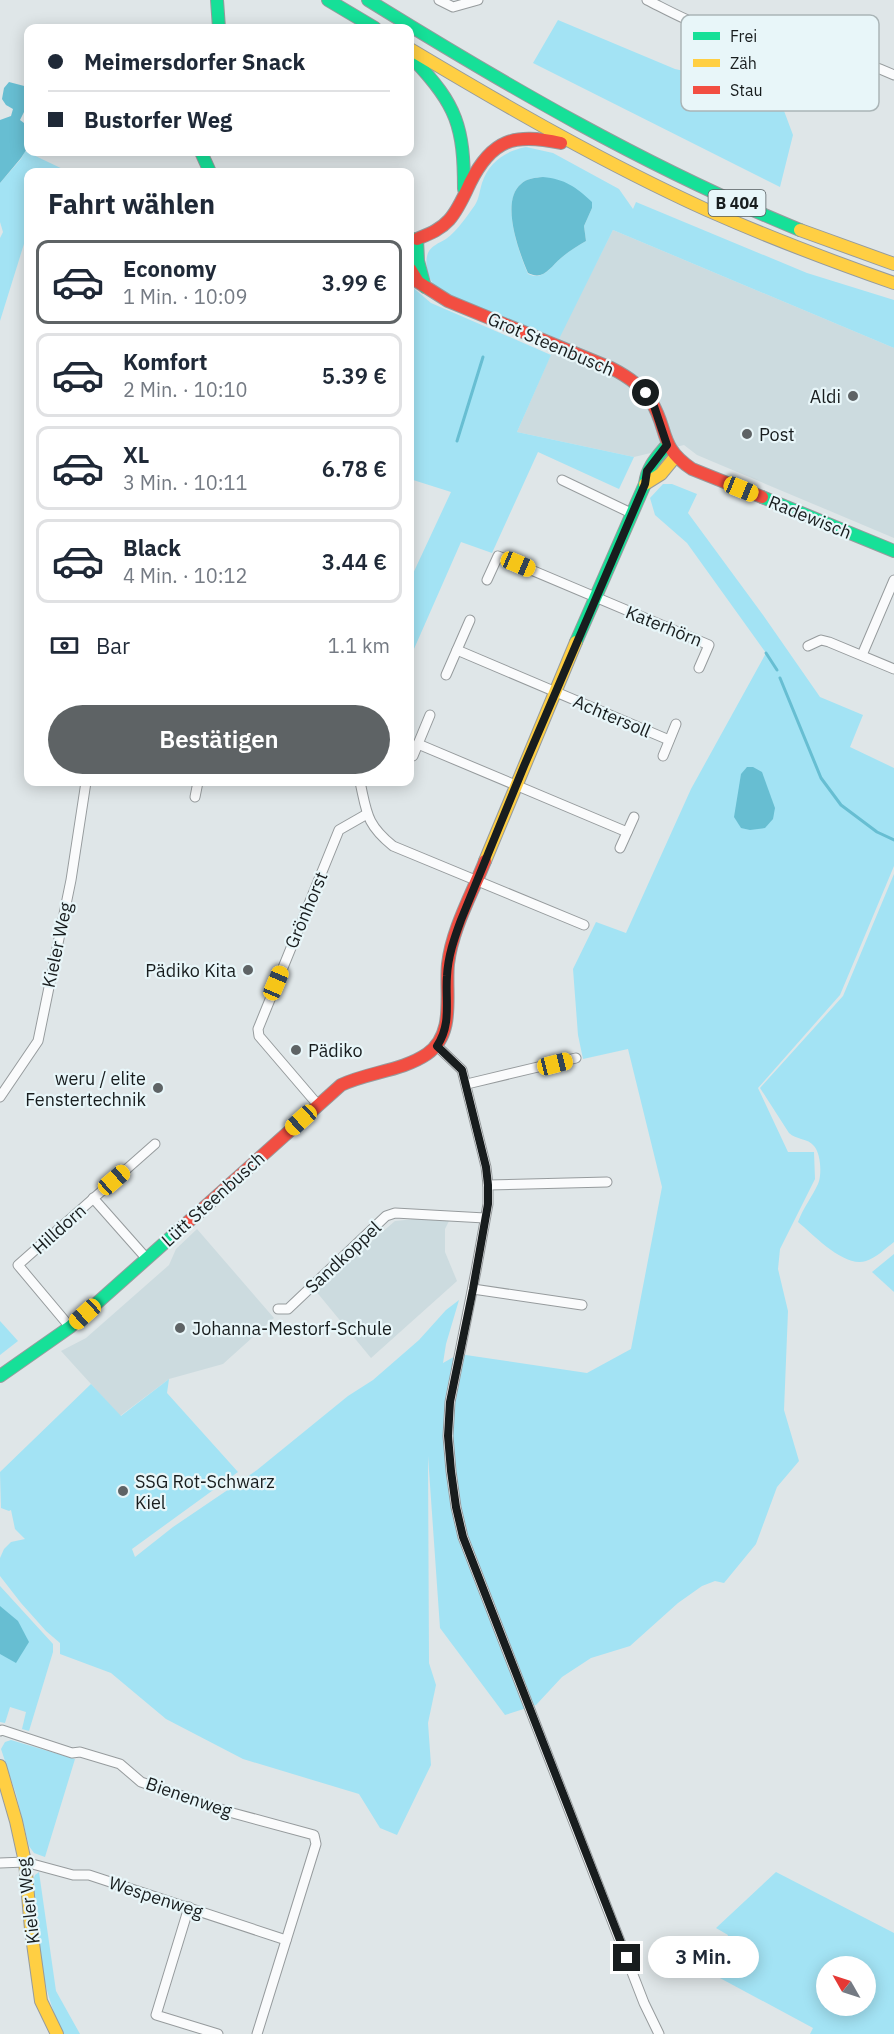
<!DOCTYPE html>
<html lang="de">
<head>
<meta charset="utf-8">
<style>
	:root { --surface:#fff; --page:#f6f6f7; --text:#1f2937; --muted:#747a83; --line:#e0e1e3; --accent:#5e6365 }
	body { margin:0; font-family:"IBM Plex Sans",sans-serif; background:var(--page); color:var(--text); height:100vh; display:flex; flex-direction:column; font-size:22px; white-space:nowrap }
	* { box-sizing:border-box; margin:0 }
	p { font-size:20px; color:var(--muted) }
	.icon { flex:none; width:33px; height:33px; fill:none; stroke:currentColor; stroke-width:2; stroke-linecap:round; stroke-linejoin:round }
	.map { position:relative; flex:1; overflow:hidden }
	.side { position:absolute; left:24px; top:168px; width:390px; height:618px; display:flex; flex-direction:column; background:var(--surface); border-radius:12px; box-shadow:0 3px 15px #0003 }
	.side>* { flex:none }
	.guide { position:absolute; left:24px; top:24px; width:390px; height:132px; border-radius:12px; box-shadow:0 3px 15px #0003; display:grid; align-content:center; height:132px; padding:0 24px; background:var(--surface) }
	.needle { width:39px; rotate:309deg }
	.tools { position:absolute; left:816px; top:1956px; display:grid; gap:12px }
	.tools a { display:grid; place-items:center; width:60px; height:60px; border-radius:50%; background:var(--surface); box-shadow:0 3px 15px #0003; font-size:30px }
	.end { position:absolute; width:27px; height:27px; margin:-14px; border:8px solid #181d1e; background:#fff; box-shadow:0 0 0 3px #fff }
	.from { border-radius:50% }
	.bubble { position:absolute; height:42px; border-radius:21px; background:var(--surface); box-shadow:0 3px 15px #0003; font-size:20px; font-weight:600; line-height:42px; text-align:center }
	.car { position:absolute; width:18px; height:36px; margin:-18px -9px; border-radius:8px; box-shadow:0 0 4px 2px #0007; background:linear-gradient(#f5c518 24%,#345 0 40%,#f5c518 0 76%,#345 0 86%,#f5c518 0) }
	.guide b { display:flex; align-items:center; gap:21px; height:57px; font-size:22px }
	.guide b+b { border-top:2px solid var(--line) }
	.guide i { width:15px; height:15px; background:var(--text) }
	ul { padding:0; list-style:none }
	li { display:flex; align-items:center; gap:18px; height:84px; margin:0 12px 9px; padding:0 12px; border:3px solid var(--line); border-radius:12px }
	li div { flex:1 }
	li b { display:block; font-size:22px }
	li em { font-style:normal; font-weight:600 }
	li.selected { border-color:var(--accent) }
	li>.icon { width:54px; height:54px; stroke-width:1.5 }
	h2 { padding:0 24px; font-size:27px; line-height:72px }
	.pay { display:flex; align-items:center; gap:15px; height:66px; padding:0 24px; font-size:22px }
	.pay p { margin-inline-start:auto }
	.cta { display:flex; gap:12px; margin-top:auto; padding:12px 24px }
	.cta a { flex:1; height:69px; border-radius:36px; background:var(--accent); color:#fff; font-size:24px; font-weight:600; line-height:69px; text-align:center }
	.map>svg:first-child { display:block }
	.built { fill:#ccdbdf }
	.green { fill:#a3e3f4; fill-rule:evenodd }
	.water { fill:#67bed2 }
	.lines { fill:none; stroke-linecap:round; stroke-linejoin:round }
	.stream { stroke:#67bed2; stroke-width:3 }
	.street-casing { stroke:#969b9d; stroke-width:11 }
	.fast-casing { stroke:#969b9d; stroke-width:14 }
	.slow-casing { stroke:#969b9d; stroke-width:14 }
	.jam-casing { stroke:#969b9d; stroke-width:14 }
	.street { stroke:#fafbfc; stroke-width:9 }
	.fast { stroke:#16e098; stroke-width:12 }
	.slow { stroke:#ffcf43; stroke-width:12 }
	.jam { stroke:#f24e42; stroke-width:12 }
	.route { stroke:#181d1e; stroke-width:8 }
	.poi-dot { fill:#5e6365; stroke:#e8f6f9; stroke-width:2 }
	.labels { text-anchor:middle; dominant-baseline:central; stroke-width:4.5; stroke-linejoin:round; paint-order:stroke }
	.shield { fill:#e8f6f9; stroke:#565e60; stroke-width:1.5 }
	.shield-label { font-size:16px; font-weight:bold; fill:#181d1e }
	.street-label { font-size:18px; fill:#181d1e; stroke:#e8f6f9 }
	.poi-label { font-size:18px; fill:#181d1e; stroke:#e8f6f9; text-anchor:start }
	.key { fill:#e8f6f9; stroke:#aab5b7; stroke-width:1.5 }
	.key-label { font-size:16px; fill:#181d1e }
</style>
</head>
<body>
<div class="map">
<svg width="894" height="2034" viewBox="0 0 894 2034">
	<rect width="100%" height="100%" fill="#dfe6e8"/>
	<g class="built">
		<path d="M 613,230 L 894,348 L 894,538 L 697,455 L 684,445 L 634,457 L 517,432 L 555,345 Z"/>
		<path d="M 415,1219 L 449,1221 L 445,1229 L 445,1252 L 457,1281 L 371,1358 L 315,1290 L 395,1221 Z"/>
		<path d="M 197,1229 L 274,1318 L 223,1364 L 169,1379 L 120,1416 L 61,1351 L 86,1338 L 169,1265 L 176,1249 Z"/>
	</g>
	<g class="green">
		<path d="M 558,20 L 675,69 L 777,92 L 793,135 L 780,187 L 533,63 Z"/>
		<path d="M 526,147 L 553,153 L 619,189 L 633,209 L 636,202 L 807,273 L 894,300 L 894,348 L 613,230 L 559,339 C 531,327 502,317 473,305 C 461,300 447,296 436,287 C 428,280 424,263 428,253 C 431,246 439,243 446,239 C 458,230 467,216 475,205 C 479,199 480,189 482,183 C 489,162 505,151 526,147 ZM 543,177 L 592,208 L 584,226 L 586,241 C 577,246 568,252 561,258 C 550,267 544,281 528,274 C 519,253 500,201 521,184 C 527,178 535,178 543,177 Z"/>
		<path d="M 25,151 L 69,172 L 28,172 L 28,231 L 0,321 L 0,238 L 3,232 L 0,222 L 0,183 L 21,159 Z"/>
		<path d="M 410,285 L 431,303 L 551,355 L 517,432 L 634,457 L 619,489 L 538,452 L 492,553 L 461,542 L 410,658 L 410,580 L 451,492 L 410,479 Z"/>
		<path d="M 663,484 L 672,484 L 697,494 L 688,513 L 763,615 L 820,697 L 863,715 L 850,747 L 894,768 L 894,866 L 840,995 L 758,1088 L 788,1152 L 814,1152 L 815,1179 L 780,1249 L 778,1269 L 788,1311 L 784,1410 L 799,1461 L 777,1487 L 756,1544 L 724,1583 L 715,1581 L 702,1586 L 678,1603 L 630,1646 L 591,1658 L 562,1677 L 536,1705 L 505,1715 L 440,1628 L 428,1456 L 429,1663 L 436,1685 L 428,1723 L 431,1765 L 397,1835 L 380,1828 L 359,1794 L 243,1759 L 166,1719 L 111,1673 L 60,1654 L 60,1643 L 46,1631 L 21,1603 L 0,1576 L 0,1558 L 4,1549 L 11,1542 L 25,1539 L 15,1529 L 11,1510 L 9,1511 L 1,1508 L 0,1472 L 91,1384 L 121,1416 L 169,1379 L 167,1393 L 238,1472 L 132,1549 L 135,1557 L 173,1527 L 257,1470 L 348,1396 L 373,1380 L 419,1340 L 446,1310 L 459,1300 L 446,1344 L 443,1363 L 459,1354 L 587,1373 L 631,1349 L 662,1187 L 628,1049 L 583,1059 L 578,1035 L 573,969 L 596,922 L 626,933 L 691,789 L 766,653 L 687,543 L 655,515 L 650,498 Z"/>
		<path d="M 894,874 L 894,1242 C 886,1248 876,1258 866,1261 C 844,1268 814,1235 798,1222 C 803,1208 812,1197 818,1184 C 822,1175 821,1154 814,1146 C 808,1138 796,1140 789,1133 L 760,1088 L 843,996 Z"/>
		<path d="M 894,1254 L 894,1292 L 872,1272 Z"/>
		<path d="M 0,1321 L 18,1341 L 0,1355 Z"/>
		<path d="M 0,1586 L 53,1644 L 53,1652 L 29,1731 L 22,1729 L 26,1712 L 10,1707 L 5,1723 L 0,1722 Z"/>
		<path d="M 11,1740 L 75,1759 L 45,1857 L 34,1853 L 29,1846 L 16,1794 L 1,1749 L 5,1742 Z"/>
		<path d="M 39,1872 L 56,1991 L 80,2034 L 64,2034 C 39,1988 38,1933 32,1882 L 35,1875 Z"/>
		<path d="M 776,1872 L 894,1933 L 894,2034 L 810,2034 L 813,2028 L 718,1977 L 727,1951 L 726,1942 L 728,1935 L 716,1928 ZM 866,1966 L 866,2006 L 826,2006 L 826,1966 Z"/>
	</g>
	<g class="water">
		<path d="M 9,82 L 28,87 L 28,111 L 24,112 L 20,120 L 28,126 L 28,147 L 21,158 L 0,183 L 0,120 L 11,116 L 13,109 L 6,105 L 2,99 L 4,88 Z"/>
		<path d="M 543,177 C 565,179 576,187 592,202 L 592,208 L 584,226 L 586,241 C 577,246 568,252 561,258 C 550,267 544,281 528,273 C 519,252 500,201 521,184 C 527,178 535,178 543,177 Z"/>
		<path d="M 747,767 L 753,767 L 762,772 L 775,808 L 773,819 L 765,828 L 750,830 L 741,828 L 734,817 L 741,774 Z"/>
		<path d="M 0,1606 L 18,1621 L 29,1642 L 16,1663 L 0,1654 Z"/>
	</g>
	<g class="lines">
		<g class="stream">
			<path d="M 457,441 L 483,357"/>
			<path d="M 766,653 L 777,670"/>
			<path d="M 780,678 L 821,778 L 841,805 L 877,832 L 894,840"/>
		</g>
		<defs>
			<g id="street">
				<path d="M 439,0 L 453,7 L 478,0"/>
				<path d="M 647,0 C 665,9 683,19 702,26 C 764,49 834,47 894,75"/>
				<path d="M 562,480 L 631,513"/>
				<path d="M 487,580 L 498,556 L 709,645 L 699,668"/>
				<path d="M 808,646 L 821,640 L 829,642 L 894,669"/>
				<path d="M 457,650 L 669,740"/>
				<path d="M 862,655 L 894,580"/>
				<path d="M 446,675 L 470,620"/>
				<path d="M 418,744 L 627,832"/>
				<path d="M 413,756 L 430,715"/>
				<path d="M 663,756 L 676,724"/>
				<path d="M 360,782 C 367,813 366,824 393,846 L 584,925"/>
				<path d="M 195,797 L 198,782"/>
				<path d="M 620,848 L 634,817"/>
				<path d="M 437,1046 L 462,1070 L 486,1167 L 488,1185 L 488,1204 L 476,1271 L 450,1402 L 448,1436 L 451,1471 L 456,1507 L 463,1537 L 644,2003 L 659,2034"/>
				<path d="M 467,1084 L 576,1058"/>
				<path d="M 0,1097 L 38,1041 L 71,880 L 86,782"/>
				<path d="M 318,1105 L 259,1036 L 258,1029 L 339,830 L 367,814"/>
				<path d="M 488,1185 L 607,1182"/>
				<path d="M 93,1198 L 147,1259"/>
				<path d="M 473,1289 L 582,1305"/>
				<path d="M 278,1309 L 288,1309 L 386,1216 L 395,1213 L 485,1218"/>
				<path d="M 70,1327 L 18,1265 L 155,1144"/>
				<path d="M 0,1731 L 2,1730 L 72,1753 L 80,1752 L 120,1764 L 141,1782 L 229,1812 L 314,1835 L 316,1844 L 257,2034"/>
				<path d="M 0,1863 L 25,1862 L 73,1875 L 89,1875 L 286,1940"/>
				<path d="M 189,1907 L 156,2015 L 218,2034"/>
			</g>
			<g id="fast">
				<path d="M 217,0 L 219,28"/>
				<path d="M 328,0 L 375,28"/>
				<path d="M 368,0 C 507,86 648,168 800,230"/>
				<path d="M 414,60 C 457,105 464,127 464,189"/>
				<path d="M 201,152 L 210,172"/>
				<path d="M 410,239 L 417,239 L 418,261 L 425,287"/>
				<path d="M 762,497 L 894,551"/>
				<path d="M 576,642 L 645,484 C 647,467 657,457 667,445"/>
				<path d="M 0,1376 L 70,1327 L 179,1230"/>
			</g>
			<g id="slow">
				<path d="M 410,49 C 507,107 604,163 707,210 C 768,237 831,261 894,283"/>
				<path d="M 800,230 L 894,264"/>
				<path d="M 645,484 L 661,474 L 675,457"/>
				<path d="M 485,861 L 576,642"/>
				<path d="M 0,1766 L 16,1821 L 25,1862 L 31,1929 L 41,2001 L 57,2034"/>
			</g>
			<g id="jam">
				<path d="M 417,239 C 429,234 440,230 449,220 C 458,210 464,196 470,183 C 492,139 514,133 561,143"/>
				<path d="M 410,269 L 418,282 L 448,301 L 611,368 C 627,376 642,386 651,401 C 669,430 658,446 692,469 L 762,497"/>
				<path d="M 179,1230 L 341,1085 C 368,1072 402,1071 427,1054 C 456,1034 445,994 448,964 C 452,929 472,894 485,861"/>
			</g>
		</defs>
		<use href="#street" class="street-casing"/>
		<use href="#fast" class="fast-casing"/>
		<use href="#slow" class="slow-casing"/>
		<use href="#jam" class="jam-casing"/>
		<use href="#street" class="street"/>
		<use href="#fast" class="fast"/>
		<use href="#slow" class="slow"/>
		<use href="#jam" class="jam"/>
	</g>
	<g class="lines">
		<path class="route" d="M 627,1958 L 463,1537 L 456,1507 L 451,1471 L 448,1436 L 450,1402 L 473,1289 L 488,1204 L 488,1185 L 486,1167 L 462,1070 L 437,1046 C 452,1024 445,1000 447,976 C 448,956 454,939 461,920 L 524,766 L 645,484 L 647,471 L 667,445 L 654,406 L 646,393"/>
	</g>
	<g class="poi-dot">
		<circle cx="853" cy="396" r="6"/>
		<circle cx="747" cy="434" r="6"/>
		<circle cx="248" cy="970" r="6"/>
		<circle cx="296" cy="1050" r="6"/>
		<circle cx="158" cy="1088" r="6"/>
		<circle cx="180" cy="1328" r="6"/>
		<circle cx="123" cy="1491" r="6"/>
	</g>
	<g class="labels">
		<rect class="shield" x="708.5" y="190" width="57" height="26" rx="4.5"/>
		<g class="shield-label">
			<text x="737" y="203">B 404</text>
		</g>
		<g class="street-label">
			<text transform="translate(551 344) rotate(23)">Grot Steenbusch</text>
			<text transform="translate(810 517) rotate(22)">Radewisch</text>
			<text transform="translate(664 626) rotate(22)">Katerhörn</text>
			<text transform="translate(612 716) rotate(23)">Achtersoll</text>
			<text transform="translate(306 910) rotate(-67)">Grönhorst</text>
			<text transform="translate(57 945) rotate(-78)">Kieler Weg</text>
			<text transform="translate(213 1199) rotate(-42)">Lütt Steenbusch</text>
			<text transform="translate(59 1229) rotate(-42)">Hilldorn</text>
			<text transform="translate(343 1257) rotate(-43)">Sandkoppel</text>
			<text transform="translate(189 1797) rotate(19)">Bienenweg</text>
			<text transform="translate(156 1897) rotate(18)">Wespenweg</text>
			<text transform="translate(28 1901) rotate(-97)">Kieler Weg</text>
		</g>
		<g class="poi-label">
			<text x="841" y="396" text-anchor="end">Aldi</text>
			<text x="759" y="434">Post</text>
			<text x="236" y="970" text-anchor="end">Pädiko Kita</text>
			<text x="308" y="1050">Pädiko</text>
			<text x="146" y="1078" text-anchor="end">weru / elite<tspan x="146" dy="21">Fenstertechnik</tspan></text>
			<text x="192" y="1328">Johanna-Mestorf-Schule</text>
			<text x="135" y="1481">SSG Rot-Schwarz<tspan x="135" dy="21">Kiel</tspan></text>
		</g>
	</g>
	<rect x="681" y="15" width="198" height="96" rx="9" class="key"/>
	<rect x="693" y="32" width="27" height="8" fill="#16e098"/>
	<rect x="693" y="59" width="27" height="8" fill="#ffcf43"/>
	<rect x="693" y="86" width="27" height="8" fill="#f24e42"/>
	<g class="key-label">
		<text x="730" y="42">Frei</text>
		<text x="730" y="69">Zäh</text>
		<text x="730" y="96">Stau</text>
	</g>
</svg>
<div class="tools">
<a><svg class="needle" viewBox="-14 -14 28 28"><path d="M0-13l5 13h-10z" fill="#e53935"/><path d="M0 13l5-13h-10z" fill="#747a83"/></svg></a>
</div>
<i class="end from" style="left:646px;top:393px"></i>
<i class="end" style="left:627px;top:1958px"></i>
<div class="bubble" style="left:648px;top:1936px;width:111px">3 Min.</div>
<i class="car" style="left:741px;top:489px;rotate:112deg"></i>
<i class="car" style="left:518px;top:564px;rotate:113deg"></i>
<i class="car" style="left:276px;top:983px;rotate:23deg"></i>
<i class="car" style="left:555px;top:1064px;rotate:76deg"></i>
<i class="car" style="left:301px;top:1120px;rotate:228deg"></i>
<i class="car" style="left:114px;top:1180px;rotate:49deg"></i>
<i class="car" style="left:85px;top:1314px;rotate:228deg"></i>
<div class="guide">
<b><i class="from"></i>Meimersdorfer Snack</b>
<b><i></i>Bustorfer Weg</b>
</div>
<section class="side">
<h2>Fahrt wählen</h2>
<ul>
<li class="selected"><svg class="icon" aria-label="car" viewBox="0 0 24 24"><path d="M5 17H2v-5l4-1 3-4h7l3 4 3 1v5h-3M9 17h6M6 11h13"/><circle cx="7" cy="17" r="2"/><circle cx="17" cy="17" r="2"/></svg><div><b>Economy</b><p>1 Min. · 10:09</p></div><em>3.99 €</em></li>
<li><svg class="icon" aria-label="car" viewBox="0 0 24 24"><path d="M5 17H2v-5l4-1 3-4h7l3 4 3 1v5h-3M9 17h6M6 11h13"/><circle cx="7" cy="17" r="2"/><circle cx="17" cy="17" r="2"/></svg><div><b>Komfort</b><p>2 Min. · 10:10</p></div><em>5.39 €</em></li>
<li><svg class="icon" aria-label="car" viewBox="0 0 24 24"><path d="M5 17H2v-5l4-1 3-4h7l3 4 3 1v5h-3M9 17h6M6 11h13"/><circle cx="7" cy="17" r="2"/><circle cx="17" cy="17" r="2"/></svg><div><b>XL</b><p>3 Min. · 10:11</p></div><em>6.78 €</em></li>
<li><svg class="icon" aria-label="car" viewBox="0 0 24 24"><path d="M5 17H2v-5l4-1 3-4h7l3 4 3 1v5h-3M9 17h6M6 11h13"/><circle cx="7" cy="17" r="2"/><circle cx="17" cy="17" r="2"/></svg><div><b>Black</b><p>4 Min. · 10:12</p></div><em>3.44 €</em></li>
</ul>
<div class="pay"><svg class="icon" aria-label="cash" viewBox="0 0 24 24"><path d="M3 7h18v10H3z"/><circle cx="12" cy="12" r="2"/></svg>Bar<p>1.1 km</p></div>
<div class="cta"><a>Bestätigen</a></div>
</section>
</div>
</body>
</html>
